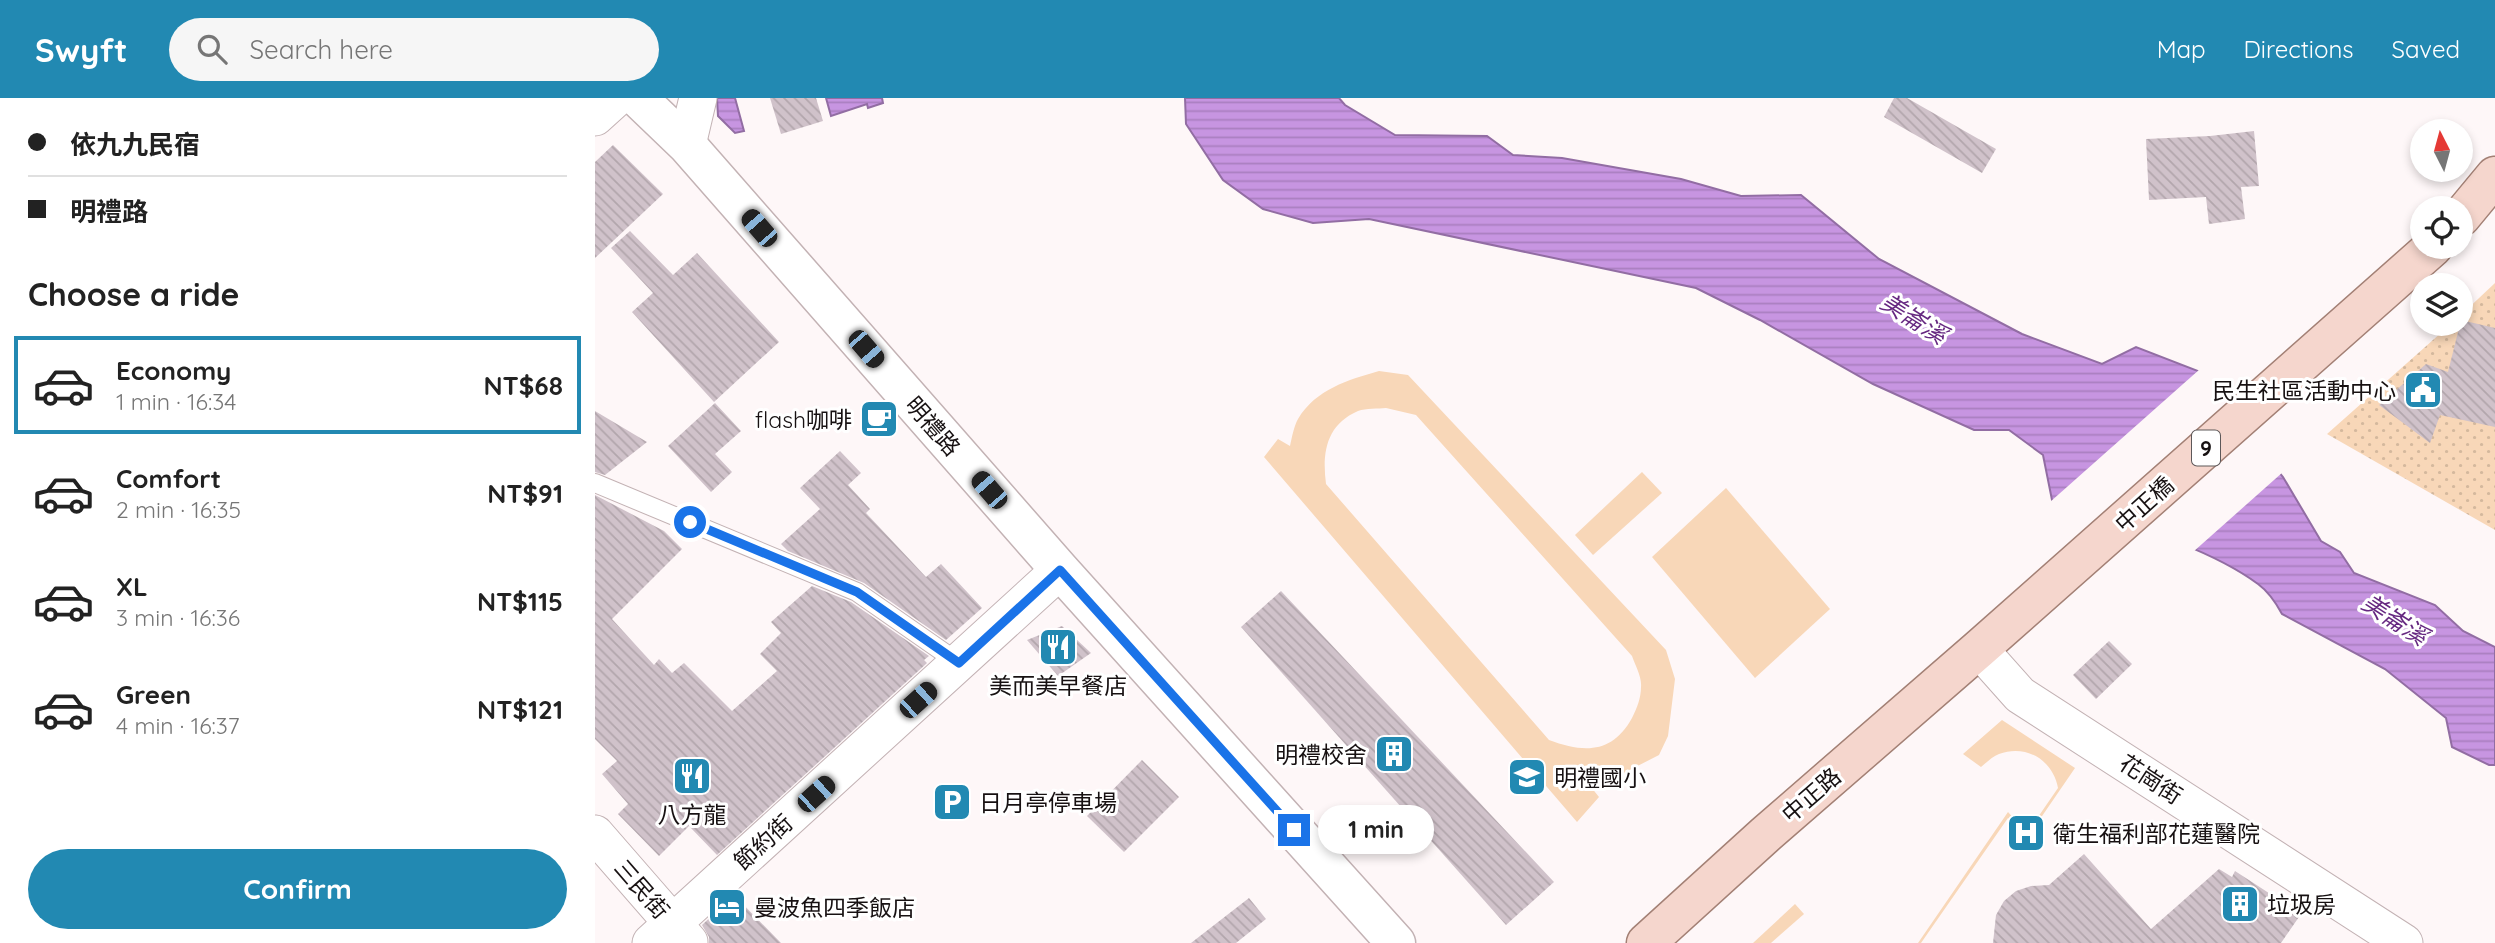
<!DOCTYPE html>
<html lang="en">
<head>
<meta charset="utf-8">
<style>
	:root { --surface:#fff; --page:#f6f6f6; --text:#222; --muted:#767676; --line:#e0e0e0; --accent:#2289b2 }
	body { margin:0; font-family:Quicksand,"Noto Sans TC",sans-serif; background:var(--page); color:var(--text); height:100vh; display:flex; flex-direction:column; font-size:26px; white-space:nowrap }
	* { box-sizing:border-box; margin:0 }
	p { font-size:23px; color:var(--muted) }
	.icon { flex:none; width:38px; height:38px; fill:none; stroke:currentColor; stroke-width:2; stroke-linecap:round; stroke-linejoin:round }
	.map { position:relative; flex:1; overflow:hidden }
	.details { display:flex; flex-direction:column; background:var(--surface); width:595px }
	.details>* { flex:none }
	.hud { display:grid; align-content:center; height:154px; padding:0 28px; background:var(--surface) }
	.needle { width:46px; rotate:354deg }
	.fabs { position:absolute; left:1815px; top:21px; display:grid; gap:14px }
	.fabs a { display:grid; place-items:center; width:63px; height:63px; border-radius:50%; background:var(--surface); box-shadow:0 4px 10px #0003; font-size:35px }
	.end { position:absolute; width:32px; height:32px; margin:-16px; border:9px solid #1a73e8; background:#fff; box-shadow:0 0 0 4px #fff }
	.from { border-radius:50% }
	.bubble { position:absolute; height:49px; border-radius:24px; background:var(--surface); box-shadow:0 4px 10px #0003; font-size:23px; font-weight:700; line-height:49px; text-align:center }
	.car { position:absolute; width:21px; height:42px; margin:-21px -10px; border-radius:9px; box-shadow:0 0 5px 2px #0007; background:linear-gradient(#222 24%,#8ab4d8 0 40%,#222 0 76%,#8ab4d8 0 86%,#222 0) }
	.hud b { display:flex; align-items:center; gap:24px; height:66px; font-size:26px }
	.hud b+b { border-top:2px solid var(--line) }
	.hud i { width:18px; height:18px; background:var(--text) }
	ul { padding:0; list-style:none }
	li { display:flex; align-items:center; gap:21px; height:98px; margin:0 14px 10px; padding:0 14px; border:4px solid transparent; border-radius:0px }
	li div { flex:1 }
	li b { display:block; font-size:26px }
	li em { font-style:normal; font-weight:700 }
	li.active { border-color:var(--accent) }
	li>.icon { width:63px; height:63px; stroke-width:1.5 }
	h2 { padding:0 28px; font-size:32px; line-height:84px }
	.primary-button { display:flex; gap:14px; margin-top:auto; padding:14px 28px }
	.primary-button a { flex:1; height:80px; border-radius:42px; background:var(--accent); color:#fff; font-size:28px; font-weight:700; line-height:80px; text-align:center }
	header { display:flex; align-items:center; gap:42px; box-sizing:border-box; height:98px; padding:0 35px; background:var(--accent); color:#fff }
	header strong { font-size:33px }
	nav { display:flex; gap:38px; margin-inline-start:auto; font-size:24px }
	.search { width:490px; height:63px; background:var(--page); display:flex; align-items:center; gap:18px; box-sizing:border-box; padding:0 24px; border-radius:38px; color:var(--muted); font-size:26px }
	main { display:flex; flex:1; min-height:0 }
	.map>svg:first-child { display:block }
	.green { fill:#f8d7b8; fill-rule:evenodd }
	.park { fill:url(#park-dots) }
	.water { fill:url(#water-rules); stroke:#926da3; stroke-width:2 }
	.pier { fill:#fef7f8 }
	.building { fill:url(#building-back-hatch) }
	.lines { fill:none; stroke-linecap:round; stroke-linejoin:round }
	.lane-casing { stroke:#c3b2b4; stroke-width:20 }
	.street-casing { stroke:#c3b2b4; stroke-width:39 }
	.secondary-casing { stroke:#c3b2b4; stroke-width:41 }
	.primary-casing { stroke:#a38075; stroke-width:41 }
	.lane { stroke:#fff; stroke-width:18 }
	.street { stroke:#fff; stroke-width:37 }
	.secondary { stroke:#fff; stroke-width:38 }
	.primary { stroke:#f5d6cd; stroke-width:38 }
	.route { stroke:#1a73e8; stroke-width:9 }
	.labels { text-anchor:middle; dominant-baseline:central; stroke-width:6; stroke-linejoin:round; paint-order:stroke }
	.shield { fill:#fff; stroke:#5d5859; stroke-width:2 }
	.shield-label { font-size:21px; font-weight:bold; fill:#171112 }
	.poi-label { font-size:23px; fill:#171112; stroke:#fff; text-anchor:start }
	.street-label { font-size:23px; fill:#171112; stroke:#fff }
	.water-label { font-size:24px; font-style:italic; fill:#662881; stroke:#fff }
</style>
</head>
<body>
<header>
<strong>Swyft</strong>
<div class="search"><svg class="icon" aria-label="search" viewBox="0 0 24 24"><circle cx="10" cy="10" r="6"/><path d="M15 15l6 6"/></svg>Search here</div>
<nav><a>Map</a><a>Directions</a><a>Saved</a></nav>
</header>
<main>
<section class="details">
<div class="hud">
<b><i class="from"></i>依九九民宿</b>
<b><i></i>明禮路</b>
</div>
<h2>Choose a ride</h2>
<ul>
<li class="active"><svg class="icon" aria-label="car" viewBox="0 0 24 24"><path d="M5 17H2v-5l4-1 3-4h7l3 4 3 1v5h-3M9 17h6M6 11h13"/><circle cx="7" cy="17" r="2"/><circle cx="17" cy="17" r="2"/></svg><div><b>Economy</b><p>1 min · 16:34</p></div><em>NT$68</em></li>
<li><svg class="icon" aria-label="car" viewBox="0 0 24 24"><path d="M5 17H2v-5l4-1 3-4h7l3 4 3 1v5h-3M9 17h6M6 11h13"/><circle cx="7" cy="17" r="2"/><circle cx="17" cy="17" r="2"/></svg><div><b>Comfort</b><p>2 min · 16:35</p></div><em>NT$91</em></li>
<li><svg class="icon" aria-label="car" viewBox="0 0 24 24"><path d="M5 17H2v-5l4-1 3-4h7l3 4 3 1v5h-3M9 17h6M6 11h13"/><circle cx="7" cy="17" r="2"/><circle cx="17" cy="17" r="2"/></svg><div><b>XL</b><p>3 min · 16:36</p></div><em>NT$115</em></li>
<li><svg class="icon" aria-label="car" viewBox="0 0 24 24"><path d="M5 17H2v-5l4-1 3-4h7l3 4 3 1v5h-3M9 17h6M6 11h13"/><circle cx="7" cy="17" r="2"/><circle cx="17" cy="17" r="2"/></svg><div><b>Green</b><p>4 min · 16:37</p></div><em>NT$121</em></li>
</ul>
<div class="primary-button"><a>Confirm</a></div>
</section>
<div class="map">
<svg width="1900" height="845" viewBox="0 0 1900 845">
	<defs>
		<pattern id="park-dots" width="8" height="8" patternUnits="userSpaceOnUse" patternTransform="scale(1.75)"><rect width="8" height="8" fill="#f8d7b8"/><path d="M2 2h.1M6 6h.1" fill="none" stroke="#d4b89d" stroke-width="1.8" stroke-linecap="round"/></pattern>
		<pattern id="water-rules" width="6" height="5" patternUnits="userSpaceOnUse" patternTransform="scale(1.75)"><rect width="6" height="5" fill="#c795e1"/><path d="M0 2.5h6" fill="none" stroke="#aa7fc0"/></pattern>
		<pattern id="building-back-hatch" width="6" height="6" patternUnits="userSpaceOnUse" patternTransform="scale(1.75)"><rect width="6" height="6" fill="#d0c2ca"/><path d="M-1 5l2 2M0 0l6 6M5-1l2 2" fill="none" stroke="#b2a6ac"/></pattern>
	</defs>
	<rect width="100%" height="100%" fill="#fef7f8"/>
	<g class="green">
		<path d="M 784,273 L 813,277 L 1071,552 L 1080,581 L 1073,638 L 1064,657 L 1019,680 L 992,684 L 1004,699 L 982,724 L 669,359 L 683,341 L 695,348 C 697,339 699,328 703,321 C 721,291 753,282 784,273 ZM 791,310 L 821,317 L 1037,558 C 1040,567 1047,579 1046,589 C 1046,600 1042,610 1037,620 C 1017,656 989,655 954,642 L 731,386 C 727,355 731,327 763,313 C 771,310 783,311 791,310 Z"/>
		<path d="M 1047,374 L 1067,395 L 998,457 L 980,437 Z"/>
		<path d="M 1131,390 L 1235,511 L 1160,580 L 1057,459 Z"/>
		<path d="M 1407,622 L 1480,670 L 1432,740 L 1413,720 L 1326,845 L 1323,845 L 1413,714 L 1432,735 L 1463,690 C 1458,662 1431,646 1404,656 C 1398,658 1392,664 1386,669 L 1368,656 Z"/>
		<path d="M 1200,806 L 1209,816 L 1176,845 L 1158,845 Z"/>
	</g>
	<path class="park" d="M 1900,185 L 1900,432 L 1732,336 L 1856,226 L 1866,226 L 1866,217 Z"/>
	<g class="water">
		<path d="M 122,0 L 140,0 L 149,33 L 140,35 L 123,18 Z"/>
		<path d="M 231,0 L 287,0 L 288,5 L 273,10 L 272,6 L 236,18 Z"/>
		<path d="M 590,0 L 744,0 L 750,7 L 800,37 L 892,38 L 918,57 L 967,60 L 1086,81 L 1146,98 L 1206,97 L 1284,161 L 1427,236 L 1507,266 L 1541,249 L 1603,273 L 1688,379 L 1726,443 L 1745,454 L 1759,475 L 1840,507 L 1868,533 L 1900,549 L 1900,667 L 1894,667 L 1857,649 L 1851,620 L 1790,571 L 1687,516 C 1681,505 1674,494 1663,486 C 1609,446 1522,424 1457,402 L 1448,357 L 1414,332 L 1379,332 L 1278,286 L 1165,222 L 1101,190 L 774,121 L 718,125 L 668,111 L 628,82 L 591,26 Z"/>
	</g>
	<path class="pier" d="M 1605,271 L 1688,374 L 1598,454 L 1455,404 Z"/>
	<g class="building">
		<path d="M 175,0 L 221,0 L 228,23 L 186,36 Z"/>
		<path d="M 1299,0 L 1312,0 L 1401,51 L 1387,75 L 1289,19 Z"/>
		<path d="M 1659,33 L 1664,88 L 1646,89 L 1650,121 L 1614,126 L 1611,99 L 1554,102 L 1551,41 L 1615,38 Z"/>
		<path d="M 18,47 L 68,96 L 0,160 L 0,64 Z"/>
		<path d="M 35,133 L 78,177 L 102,155 L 184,244 L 119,304 L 37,214 L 58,195 L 16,150 Z"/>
		<path d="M 1866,222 L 1900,230 L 1900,329 L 1845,317 L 1835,345 L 1784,307 L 1831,266 L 1853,274 Z"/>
		<path d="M 120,305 L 146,333 L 120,356 L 137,374 L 116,394 L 73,348 Z"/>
		<path d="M 0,313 L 52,344 L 10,377 L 0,374 Z"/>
		<path d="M 245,353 L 266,375 L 253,387 L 275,411 L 271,415 L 331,479 L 346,466 L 387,510 L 351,542 L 269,485 L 193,453 L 186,446 L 225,411 L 205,390 Z"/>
		<path d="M 0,397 L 69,433 L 87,451 L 17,521 L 59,567 L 64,561 L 77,575 L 89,565 L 137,613 L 182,573 L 165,556 L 186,535 L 176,524 L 217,488 L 256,504 L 334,558 L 329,562 L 332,565 L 122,757 L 94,728 L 64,758 L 23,716 L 33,706 L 7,676 L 22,663 L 0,641 Z"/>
		<path d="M 686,493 L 959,784 L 911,827 L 646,529 Z"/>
		<path d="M 467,528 L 496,555 L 463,578 L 432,542 Z"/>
		<path d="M 1514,543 L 1537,566 L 1501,601 L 1478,577 Z"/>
		<path d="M 547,662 L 584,699 L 529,754 L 492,718 Z"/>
		<path d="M 1489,756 L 1556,831 L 1624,771 L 1637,779 L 1640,773 L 1706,816 L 1686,845 L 1398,845 L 1401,817 L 1409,803 L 1421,793 L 1436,788 L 1454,787 Z"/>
		<path d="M 139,797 L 186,845 L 114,845 L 114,839 L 107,827 Z"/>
		<path d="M 654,800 L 671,821 L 641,845 L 596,845 Z"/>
	</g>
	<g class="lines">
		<defs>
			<path id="lane" d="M 0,385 L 262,494 L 364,565"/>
			<g id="street">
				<path d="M 0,19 L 21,0"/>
				<path d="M 92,47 L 103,0"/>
				<path d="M 1384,551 L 1425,597 L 1809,845"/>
				<path d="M 0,736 L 94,844"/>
				<path d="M 56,845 L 465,472"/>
			</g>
			<path id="secondary" d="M 43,0 L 92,47 L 465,472 L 801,845"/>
			<g id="primary">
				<path d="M 1866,119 L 1900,78"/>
				<path d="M 1051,845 L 1171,736 L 1384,551 L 1838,149"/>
			</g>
		</defs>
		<use href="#lane" class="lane-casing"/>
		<use href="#street" class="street-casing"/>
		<use href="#secondary" class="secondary-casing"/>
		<use href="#primary" class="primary-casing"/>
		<use href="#lane" class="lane"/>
		<use href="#street" class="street"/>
		<use href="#secondary" class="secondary"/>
		<use href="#primary" class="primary"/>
	</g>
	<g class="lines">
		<path class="route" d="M 95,424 L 262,494 L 364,565 L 465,472 L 699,732"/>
	</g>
	<defs>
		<symbol id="civic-square" viewBox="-11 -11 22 22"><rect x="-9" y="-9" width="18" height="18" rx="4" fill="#2289b2" stroke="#fff"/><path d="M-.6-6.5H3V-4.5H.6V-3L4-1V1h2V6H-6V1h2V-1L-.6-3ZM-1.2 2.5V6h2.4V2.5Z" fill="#fff"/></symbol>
		<symbol id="cafe-square" viewBox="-11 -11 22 22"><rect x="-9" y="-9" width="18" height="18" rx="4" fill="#2289b2" stroke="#fff"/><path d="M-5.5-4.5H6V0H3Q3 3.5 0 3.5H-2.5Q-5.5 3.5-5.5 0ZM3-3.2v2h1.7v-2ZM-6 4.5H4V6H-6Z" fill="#fff"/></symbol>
		<symbol id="restaurant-square" viewBox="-11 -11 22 22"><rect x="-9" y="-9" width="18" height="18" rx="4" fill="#2289b2" stroke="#fff"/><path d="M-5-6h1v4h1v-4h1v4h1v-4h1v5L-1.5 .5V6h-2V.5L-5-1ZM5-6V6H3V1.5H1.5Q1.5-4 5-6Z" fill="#fff"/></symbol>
		<symbol id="building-square" viewBox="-11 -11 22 22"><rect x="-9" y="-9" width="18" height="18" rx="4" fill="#2289b2" stroke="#fff"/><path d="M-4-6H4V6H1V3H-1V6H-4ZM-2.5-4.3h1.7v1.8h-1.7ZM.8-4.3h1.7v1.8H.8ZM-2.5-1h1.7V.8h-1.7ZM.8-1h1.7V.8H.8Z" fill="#fff"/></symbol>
		<symbol id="school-square" viewBox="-11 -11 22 22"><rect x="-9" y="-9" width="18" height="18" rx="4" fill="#2289b2" stroke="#fff"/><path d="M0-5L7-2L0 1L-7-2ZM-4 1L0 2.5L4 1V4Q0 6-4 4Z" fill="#fff"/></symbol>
		<symbol id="parking-square" viewBox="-11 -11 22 22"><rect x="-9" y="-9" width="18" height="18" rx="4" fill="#2289b2" stroke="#fff"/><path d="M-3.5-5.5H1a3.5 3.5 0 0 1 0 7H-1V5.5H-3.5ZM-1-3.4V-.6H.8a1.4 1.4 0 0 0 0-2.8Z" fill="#fff"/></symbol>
		<symbol id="hospital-square" viewBox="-11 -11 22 22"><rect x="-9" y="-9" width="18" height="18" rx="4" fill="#2289b2" stroke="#fff"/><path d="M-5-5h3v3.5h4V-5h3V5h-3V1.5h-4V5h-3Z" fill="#fff"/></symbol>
		<symbol id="hotel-square" viewBox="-11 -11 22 22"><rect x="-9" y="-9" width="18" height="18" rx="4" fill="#2289b2" stroke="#fff"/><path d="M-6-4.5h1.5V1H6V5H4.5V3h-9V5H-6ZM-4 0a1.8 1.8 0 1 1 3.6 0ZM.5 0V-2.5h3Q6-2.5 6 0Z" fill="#fff"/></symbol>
	</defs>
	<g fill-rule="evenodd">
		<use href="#civic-square" x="1806" y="270" width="44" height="44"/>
		<use href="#cafe-square" x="262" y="299" width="44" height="44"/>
		<use href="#restaurant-square" x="441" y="527" width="44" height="44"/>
		<use href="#building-square" x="777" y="634" width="44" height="44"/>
		<use href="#restaurant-square" x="75" y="656" width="44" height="44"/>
		<use href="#school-square" x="910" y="657" width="44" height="44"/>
		<use href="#parking-square" x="335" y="682" width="44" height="44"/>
		<use href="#hospital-square" x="1409" y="713" width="44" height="44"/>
		<use href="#building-square" x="1623" y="784" width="44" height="44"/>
		<use href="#hotel-square" x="110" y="787" width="44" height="44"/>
	</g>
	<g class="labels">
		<rect class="shield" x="1597" y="332.5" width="28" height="35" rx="5"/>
		<g class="shield-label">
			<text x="1611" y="350">9</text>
		</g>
		<g class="poi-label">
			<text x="1801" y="292" text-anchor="end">民生社區活動中心</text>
			<text x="257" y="321" text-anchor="end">flash咖啡</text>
			<text x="463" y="587" text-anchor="middle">美而美早餐店</text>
			<text x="772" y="656" text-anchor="end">明禮校舍</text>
			<text x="959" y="679">明禮國小</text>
			<text x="384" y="704">日月亭停車場</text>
			<text x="97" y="716" text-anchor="middle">八方龍</text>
			<text x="1458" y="735">衛生福利部花蓮醫院</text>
			<text x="1672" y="806">垃圾房</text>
			<text x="159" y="809">曼波魚四季飯店</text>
		</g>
		<g class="street-label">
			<text transform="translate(338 328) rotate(49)">明禮路</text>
			<text transform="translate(1549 406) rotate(-42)">中正橋</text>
			<text transform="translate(1556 681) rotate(33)">花崗街</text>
			<text transform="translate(1216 697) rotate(-41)">中正路</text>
			<text transform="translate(168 744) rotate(-42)">節約街</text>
			<text transform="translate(47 791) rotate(49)">三民街</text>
		</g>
		<g class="water-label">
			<text transform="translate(1319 220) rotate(32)">美崙溪</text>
			<text transform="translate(1800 521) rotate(33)">美崙溪</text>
		</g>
	</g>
</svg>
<div class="fabs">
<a><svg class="needle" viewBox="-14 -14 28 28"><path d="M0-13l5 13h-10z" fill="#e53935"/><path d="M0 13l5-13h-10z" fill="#767676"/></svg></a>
<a><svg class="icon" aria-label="locate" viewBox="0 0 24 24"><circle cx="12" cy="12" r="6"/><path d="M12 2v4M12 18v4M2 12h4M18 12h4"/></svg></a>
<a><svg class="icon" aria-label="layers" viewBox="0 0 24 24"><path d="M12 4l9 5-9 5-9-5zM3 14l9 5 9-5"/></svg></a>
</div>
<i class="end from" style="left:95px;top:424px"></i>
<i class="end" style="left:699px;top:732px"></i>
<div class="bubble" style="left:723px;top:707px;width:116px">1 min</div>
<i class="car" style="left:164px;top:130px;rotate:319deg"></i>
<i class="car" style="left:271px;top:251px;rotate:139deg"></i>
<i class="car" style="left:394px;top:392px;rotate:319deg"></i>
<i class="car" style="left:323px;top:602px;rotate:48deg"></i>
<i class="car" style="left:221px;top:696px;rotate:48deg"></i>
</div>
</main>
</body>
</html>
